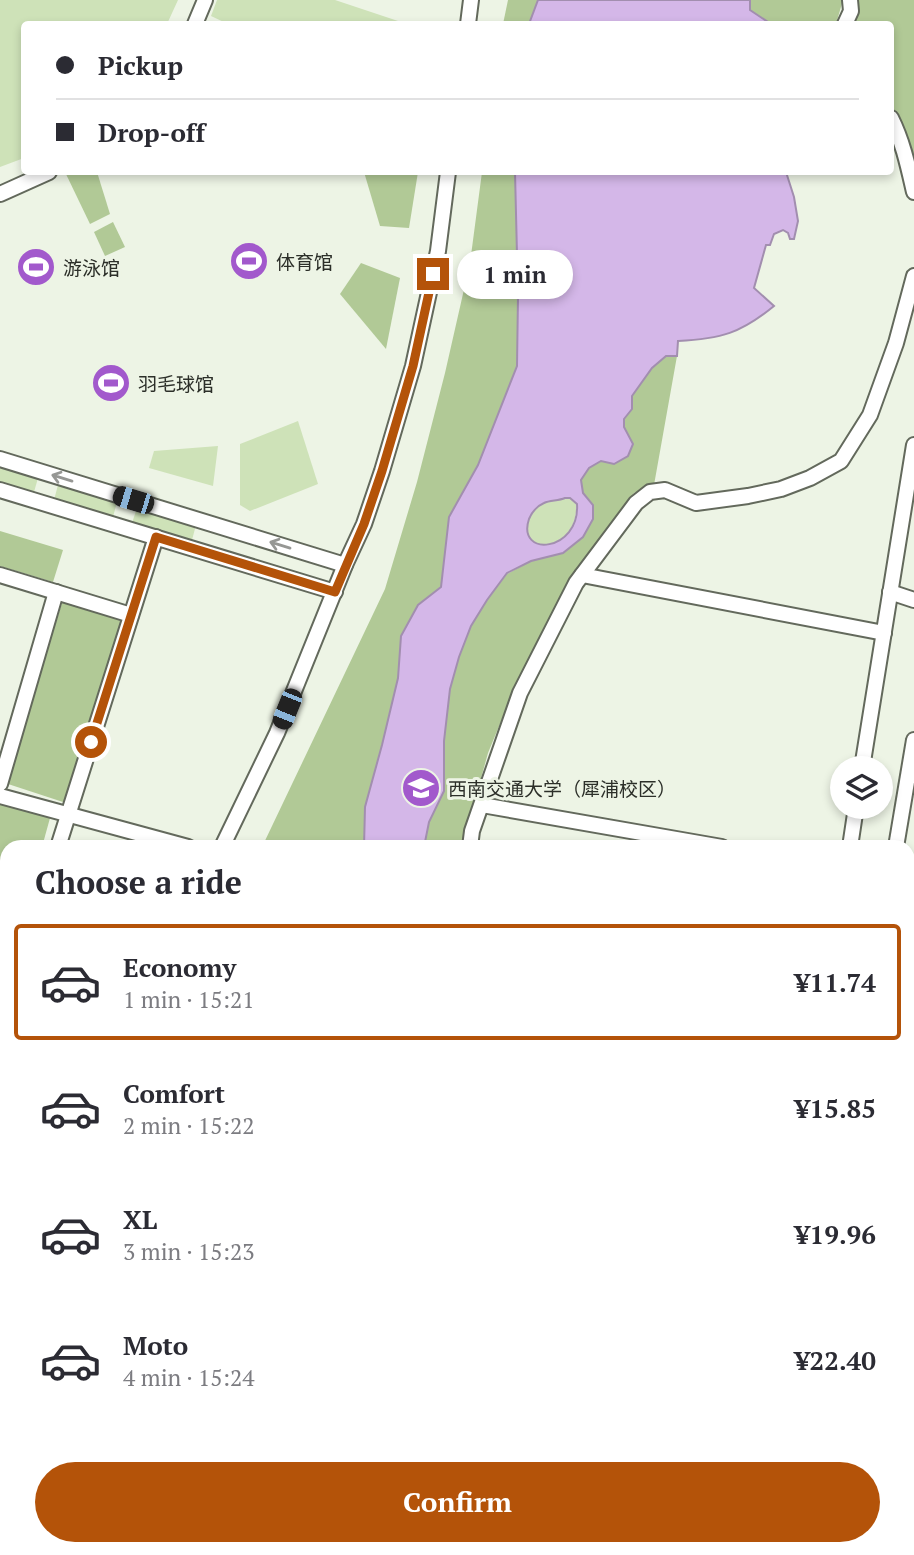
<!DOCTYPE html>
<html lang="en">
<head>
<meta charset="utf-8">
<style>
	:root { --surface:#fff; --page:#f7f7f7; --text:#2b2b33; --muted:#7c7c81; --line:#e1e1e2; --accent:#b45309 }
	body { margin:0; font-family:"PT Serif","Noto Sans SC",serif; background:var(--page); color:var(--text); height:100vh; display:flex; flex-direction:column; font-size:26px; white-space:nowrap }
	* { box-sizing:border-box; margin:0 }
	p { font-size:23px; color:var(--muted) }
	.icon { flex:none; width:38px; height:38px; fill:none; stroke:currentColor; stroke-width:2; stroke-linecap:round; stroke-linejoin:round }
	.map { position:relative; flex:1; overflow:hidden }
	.side { position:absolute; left:0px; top:840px; width:915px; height:716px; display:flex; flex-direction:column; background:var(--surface); border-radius:21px 21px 0 0; box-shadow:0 4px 10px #0003 }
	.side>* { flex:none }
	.hud { position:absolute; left:21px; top:21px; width:873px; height:154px; border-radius:7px; box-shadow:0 4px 10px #0003; display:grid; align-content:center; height:154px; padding:0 35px; background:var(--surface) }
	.buttons { position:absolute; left:830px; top:756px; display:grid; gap:14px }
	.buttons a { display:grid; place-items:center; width:63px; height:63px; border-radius:50%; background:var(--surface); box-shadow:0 4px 10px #0003; font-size:35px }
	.end { position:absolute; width:32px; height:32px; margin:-16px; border:9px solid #b45309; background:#fff; box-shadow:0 0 0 4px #fff }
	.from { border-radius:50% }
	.bubble { position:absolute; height:49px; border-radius:24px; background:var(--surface); box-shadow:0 4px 10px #0003; font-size:23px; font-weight:800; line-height:49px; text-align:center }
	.car { position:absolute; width:21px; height:42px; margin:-21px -10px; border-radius:9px; box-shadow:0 0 5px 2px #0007; background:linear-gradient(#222 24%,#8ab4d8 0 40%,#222 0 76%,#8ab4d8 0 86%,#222 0) }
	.hud b { display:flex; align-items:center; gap:24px; height:66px; font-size:26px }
	.hud b+b { border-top:2px solid var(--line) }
	.hud i { width:18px; height:18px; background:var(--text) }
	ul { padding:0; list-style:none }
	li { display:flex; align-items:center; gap:21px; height:116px; margin:0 14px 10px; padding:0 21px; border:4px solid transparent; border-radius:7px }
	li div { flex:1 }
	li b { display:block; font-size:26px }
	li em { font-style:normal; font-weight:800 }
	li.selected { border-color:var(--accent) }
	li>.icon { width:63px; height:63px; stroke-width:1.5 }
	h2 { padding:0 35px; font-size:32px; line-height:84px }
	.button { display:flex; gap:14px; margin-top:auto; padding:14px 35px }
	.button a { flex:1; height:80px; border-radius:42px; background:var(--accent); color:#fff; font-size:28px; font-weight:800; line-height:80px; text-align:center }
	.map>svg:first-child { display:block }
	.green { fill:#cee2b8 }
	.forest { fill:#b1c996 }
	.water { fill:#d4b7e8; stroke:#a28eaf; stroke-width:2; fill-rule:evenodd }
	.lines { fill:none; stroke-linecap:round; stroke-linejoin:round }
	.street-casing { stroke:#63695c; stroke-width:18 }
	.street { stroke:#fff; stroke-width:14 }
	.oneway { stroke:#969794 }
	.route { stroke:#b45309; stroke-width:9 }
	.labels { text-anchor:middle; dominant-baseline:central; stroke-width:6; stroke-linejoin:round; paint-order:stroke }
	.poi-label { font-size:19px; fill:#2c2f29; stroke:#edf4e5; text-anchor:start }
</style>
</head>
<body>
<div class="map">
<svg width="914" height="1555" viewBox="0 0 914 1555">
	<rect width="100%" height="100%" fill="#edf4e5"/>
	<g class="green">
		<path d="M 0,0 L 178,0 L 167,24 L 24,24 L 24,158 L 0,167 Z"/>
		<path d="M 217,0 L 335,0 L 407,24 L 228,24 L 211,16 Z"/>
		<path d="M 298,421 L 318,484 L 250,511 L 240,505 L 240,444 Z"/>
		<path d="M 218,446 L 213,486 L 149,468 L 154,451 Z"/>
		<path d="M 0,467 L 38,478 L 34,492 L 0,483 Z"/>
		<path d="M 58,485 L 117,502 L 113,517 L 54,500 Z"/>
		<path d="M 565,498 L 570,498 L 576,503 C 580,552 516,558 529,519 C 532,512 537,506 544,503 C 550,500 558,501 565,498 Z"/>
		<path d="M 137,508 L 196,525 L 192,540 L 132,523 Z"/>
		<path d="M 908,1540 L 914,1541 L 914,1555 L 823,1555 L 824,1549 L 908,1549 Z"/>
		<path d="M 546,1549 L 685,1549 L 684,1555 L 544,1555 Z"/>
	</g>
	<g class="forest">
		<path d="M 508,0 L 538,0 L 529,24 L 503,24 Z"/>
		<path d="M 750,0 L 843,0 L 836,24 L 771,24 L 749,10 Z"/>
		<path d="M 858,0 L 914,0 L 914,168 L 898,120 L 891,106 L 891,24 L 853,24 L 858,9 Z"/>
		<path d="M 65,172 L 97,172 L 110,214 L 90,224 Z"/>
		<path d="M 364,172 L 418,172 L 409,228 L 380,226 Z"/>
		<path d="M 482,172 L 515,172 L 518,296 L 517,366 L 478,465 L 449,517 L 441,587 L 418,605 L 401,636 L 398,678 L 382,746 L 365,807 L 364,847 L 262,847 L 385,589 L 417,482 L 445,373 L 470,263 Z"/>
		<path d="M 113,222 L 125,247 L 105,256 L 94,232 Z"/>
		<path d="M 361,263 L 400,278 L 386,349 L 340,294 Z"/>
		<path d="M 666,356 L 677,356 L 654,485 L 634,493 L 614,520 L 550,621 L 518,680 L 488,753 L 462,847 L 424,847 L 429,822 L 444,791 L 444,741 L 450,689 L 459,657 L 471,626 L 487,600 L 507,574 L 531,561 L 563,553 L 593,519 L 593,505 L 583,493 L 581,480 L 589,468 L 633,444 L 624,427 L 623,419 L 632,409 L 632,396 L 652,368 Z"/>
		<path d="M 0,531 L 63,550 L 53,582 L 0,566 Z"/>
		<path d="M 63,600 L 124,620 L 66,803 L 5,783 Z"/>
		<path d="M 0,802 L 50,818 L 42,847 L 7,847 L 7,964 L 0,988 Z"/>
		<path d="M 0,1157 L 7,1159 L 7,1356 L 0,1354 Z"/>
		<path d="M 908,1221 L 914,1222 L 914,1304 L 908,1303 Z"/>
		<path d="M 122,1549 L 167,1549 L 179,1555 L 118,1555 Z"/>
		<path d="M 257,1549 L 519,1549 L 518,1555 L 264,1555 Z"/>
	</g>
	<g class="water">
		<path d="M 538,0 L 750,0 L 750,10 L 771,24 L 529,24 Z"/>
		<path d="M 515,172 L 786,172 L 794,197 L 798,221 L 794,239 L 790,239 L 788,233 L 783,230 L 774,234 L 770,245 L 766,245 L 754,288 L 774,306 C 741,333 721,339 678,341 L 677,356 L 666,356 L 652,368 L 632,396 L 632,409 L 624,419 L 624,427 L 633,444 L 628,456 L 614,464 L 601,461 L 589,468 L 581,480 L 583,493 L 593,505 L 593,519 L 583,537 L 563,553 L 531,561 L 507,573 L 487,600 L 471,626 L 459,657 L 450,689 L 444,741 L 444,791 L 429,822 L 424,847 L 364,847 L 365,807 L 382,745 L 398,678 L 401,636 L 418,605 L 441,587 L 449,517 L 478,465 L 517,366 L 518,296 ZM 565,498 L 570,498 L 577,504 C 580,552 516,558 529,519 C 532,512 537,506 544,503 C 550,500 558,501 565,498 Z"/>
	</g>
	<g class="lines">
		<defs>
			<g id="street">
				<path d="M 195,24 L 205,0"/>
				<path d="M 468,24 L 471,0"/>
				<path d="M 845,24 L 851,11 L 850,0"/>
				<path d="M 891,118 C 903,142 908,166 914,192"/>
				<path d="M 0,194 L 49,172"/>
				<path d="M 0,459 L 345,565"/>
				<path d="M 0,490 L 335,592"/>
				<path d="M 0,575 L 131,615"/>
				<path d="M 582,575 L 884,633"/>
				<path d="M 890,592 L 914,600"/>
				<path d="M 862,768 L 914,445"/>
				<path d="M 0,784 L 56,592"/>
				<path d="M 0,796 L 188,847"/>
				<path d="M 482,805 L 722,847"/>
				<path d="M 58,847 L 156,537"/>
				<path d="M 222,847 L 277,733 L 345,565 L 364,524 L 382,471 L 413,366 L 438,251 L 448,172"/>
				<path d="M 470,847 L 472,831 L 520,693 L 576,583 L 636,503 L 650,492 L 665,490 L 696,503 L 748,496 L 781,489 L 810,478 L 841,461 L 870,415 L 896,343 L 914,276"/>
				<path d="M 850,847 L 856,807"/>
				<path d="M 896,847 L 914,740"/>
				<path d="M 908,896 L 914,897"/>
				<path d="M 908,992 L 914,952"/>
				<path d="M 0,1028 L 7,1006"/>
				<path d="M 0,1037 L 7,1040"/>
				<path d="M 0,1129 L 7,1131"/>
				<path d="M 908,1209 L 914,1210"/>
				<path d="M 908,1313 L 914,1315"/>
				<path d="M 0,1365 L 7,1367"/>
				<path d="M 0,1480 L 7,1479"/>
				<path d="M 908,1530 L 914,1531"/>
				<path d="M 219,1549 L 226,1555"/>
				<path d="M 755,1549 L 767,1555"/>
				<path d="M 530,1555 L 531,1549"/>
				<path d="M 737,1555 L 738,1549"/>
				<path d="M 814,1555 L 815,1549"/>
			</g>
		</defs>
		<use href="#street" class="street-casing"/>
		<use href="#street" class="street"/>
	</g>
	<defs><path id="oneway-shaft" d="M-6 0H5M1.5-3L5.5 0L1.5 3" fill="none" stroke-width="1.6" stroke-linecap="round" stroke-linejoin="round" transform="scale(1.75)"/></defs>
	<g class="oneway">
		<use href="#oneway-shaft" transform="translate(62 478) rotate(-163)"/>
		<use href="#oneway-shaft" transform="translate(280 545) rotate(-163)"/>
	</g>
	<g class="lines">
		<path class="route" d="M 91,742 L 156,537 L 335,592 L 364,524 L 382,471 L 413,366 L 433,274"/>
	</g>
	<defs>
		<symbol id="stadium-disc" viewBox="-11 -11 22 22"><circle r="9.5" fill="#a259cc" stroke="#edf4e5"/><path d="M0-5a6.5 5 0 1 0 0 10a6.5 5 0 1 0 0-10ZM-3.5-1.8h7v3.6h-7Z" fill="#fff"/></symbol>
		<symbol id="university-disc" viewBox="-11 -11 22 22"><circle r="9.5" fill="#a259cc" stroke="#edf4e5"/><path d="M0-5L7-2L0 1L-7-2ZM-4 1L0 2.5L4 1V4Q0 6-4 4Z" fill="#fff"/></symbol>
	</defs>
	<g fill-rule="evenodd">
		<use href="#stadium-disc" x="227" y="239" width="44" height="44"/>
		<use href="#stadium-disc" x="14" y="245" width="44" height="44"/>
		<use href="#stadium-disc" x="89" y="361" width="44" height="44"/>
		<use href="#university-disc" x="399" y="766" width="44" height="44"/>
	</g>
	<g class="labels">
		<g class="poi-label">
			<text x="276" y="261">体育馆</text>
			<text x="63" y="267">游泳馆</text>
			<text x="138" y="383">羽毛球馆</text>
			<text x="448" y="788">西南交通大学（犀浦校区）</text>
		</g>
	</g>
</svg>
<div class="buttons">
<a><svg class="icon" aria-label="layers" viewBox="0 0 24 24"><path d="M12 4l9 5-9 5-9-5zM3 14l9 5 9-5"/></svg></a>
</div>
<i class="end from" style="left:91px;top:742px"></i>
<i class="end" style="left:433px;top:274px"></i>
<div class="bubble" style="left:457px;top:250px;width:116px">1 min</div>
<i class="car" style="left:133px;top:500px;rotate:287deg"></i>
<i class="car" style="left:287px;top:709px;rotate:202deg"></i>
<div class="hud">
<b><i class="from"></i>Pickup</b>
<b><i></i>Drop-off</b>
</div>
<section class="side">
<h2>Choose a ride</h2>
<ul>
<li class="selected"><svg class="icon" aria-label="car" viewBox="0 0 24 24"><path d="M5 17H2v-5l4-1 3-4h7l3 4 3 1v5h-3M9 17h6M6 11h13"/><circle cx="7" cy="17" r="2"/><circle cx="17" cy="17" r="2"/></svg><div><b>Economy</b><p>1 min · 15:21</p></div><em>¥11.74</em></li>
<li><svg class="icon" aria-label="car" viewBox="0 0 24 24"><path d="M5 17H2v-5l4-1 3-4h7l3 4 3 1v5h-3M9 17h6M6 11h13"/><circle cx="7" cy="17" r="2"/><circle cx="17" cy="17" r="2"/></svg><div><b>Comfort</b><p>2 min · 15:22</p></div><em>¥15.85</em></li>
<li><svg class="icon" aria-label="car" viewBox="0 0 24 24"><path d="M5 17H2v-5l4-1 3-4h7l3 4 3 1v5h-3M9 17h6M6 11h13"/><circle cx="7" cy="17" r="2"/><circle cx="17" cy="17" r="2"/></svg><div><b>XL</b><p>3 min · 15:23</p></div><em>¥19.96</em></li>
<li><svg class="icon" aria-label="car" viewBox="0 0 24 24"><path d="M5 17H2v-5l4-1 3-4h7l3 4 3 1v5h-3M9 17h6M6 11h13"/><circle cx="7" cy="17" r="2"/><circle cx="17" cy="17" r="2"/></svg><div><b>Moto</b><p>4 min · 15:24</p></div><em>¥22.40</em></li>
</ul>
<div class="button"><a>Confirm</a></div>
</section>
</div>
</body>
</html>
